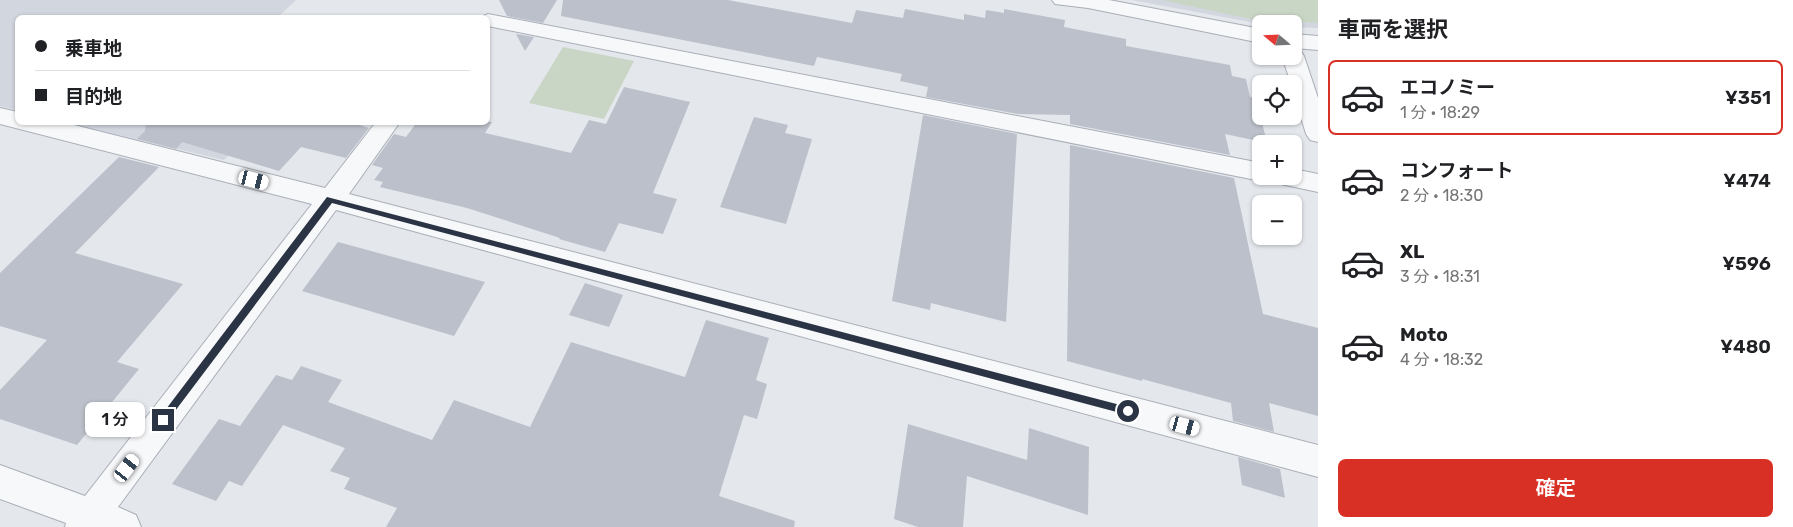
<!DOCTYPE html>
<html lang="ja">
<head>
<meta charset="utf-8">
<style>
	:root { --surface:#fff; --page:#f2f2f2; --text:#202124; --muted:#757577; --line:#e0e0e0; --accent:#d93025 }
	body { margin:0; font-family:Rubik,"Noto Sans JP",sans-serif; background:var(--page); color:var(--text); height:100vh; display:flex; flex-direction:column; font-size:19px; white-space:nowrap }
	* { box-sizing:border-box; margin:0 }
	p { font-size:16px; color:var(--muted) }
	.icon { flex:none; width:28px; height:28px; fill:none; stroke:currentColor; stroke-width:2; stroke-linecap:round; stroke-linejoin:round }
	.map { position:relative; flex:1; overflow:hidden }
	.side { display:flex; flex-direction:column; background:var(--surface); width:475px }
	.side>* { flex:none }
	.guide { position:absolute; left:15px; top:15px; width:475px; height:110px; border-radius:8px; box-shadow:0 1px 4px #0004; display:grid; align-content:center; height:110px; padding:0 20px; background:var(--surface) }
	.needle { width:32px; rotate:289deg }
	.buttons { position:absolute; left:1252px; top:15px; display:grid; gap:10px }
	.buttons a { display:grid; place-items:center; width:50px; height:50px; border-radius:8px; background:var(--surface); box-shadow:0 1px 4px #0004; font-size:25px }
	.end { position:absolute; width:22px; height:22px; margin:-11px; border:6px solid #2b3445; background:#fff; box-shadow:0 0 0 2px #fff }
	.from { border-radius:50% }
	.bubble { position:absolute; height:35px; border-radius:8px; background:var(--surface); box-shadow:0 1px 4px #0004; font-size:16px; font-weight:600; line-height:35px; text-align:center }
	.car { position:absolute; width:15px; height:30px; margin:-15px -8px; border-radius:6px; box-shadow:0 0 4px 1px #0007; background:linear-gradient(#fff 24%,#345 0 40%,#fff 0 76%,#345 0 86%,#fff 0) }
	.guide b { display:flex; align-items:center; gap:18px; height:48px; font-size:19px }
	.guide b+b { border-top:1px solid var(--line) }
	.guide i { width:12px; height:12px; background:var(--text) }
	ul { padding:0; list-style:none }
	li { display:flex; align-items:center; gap:15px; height:75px; margin:0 10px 8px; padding:0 10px; border:2px solid transparent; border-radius:8px }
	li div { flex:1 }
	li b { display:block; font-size:19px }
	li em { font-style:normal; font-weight:600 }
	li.active { border-color:var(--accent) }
	li>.icon { width:45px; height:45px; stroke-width:1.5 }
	h2 { padding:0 20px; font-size:22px; line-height:60px }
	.action { display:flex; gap:10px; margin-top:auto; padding:10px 20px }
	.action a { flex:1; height:58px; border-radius:8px; background:var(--accent); color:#fff; font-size:20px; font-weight:600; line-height:58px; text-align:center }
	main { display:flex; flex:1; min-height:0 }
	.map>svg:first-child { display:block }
	.built { fill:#d2d6de }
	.green { fill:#c9d6c5 }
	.building { fill:#bbc0ca }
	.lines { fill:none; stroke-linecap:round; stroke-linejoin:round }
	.minor-casing { stroke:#a9aeb7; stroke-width:2 }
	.minor { fill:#f7f8fa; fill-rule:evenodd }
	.route { fill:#2b3445 }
</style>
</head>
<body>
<main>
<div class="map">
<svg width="1318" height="527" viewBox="0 0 1318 527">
	<rect width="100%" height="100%" fill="#e4e7ec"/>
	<g class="built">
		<path d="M 0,0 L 296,0 L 278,17 L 18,18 L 17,110 L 0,106 Z"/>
		<path d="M 1132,0 L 1318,0 L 1318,28 L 1294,27 L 1294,24 L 1261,24 Z"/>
		<path d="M 68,123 L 260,123 L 224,160 Z"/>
	</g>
	<g class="green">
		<path d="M 1162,0 L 1318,0 L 1318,23 L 1251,19 Z"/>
		<path d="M 563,47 L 634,61 L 604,119 L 529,103 Z"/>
	</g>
	<g class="building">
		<path d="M 499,0 L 557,0 L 543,23 L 507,16 Z"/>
		<path d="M 563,0 L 728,0 L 852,23 L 856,10 L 903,18 L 905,9 L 964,20 L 964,14 L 985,18 L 986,10 L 1004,13 L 1004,9 L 1065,20 L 1064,27 L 1126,39 L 1126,46 L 1230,65 L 1232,76 L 1246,79 L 1250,97 L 1256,98 L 1267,143 L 1225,134 L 1230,155 L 1070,124 L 1070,115 L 1018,114 L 926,97 L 928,87 L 900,81 L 902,74 L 817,57 L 814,66 L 561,16 Z"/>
		<path d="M 516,34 L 534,37 L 525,51 Z"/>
		<path d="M 624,87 L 690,102 L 653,193 L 677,199 L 663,234 L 619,223 L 605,252 L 559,239 L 560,238 L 467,208 L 380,187 L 383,182 L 374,180 L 383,168 L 372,165 L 394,134 L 406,137 L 417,122 L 492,122 L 485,133 L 571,153 L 589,120 L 606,124 Z"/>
		<path d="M 923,115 L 1017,134 L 1006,322 L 931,303 L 930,310 L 892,301 Z"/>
		<path d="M 754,117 L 788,125 L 785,133 L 812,139 L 786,224 L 720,207 Z"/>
		<path d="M 146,122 L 350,122 L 369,128 L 346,158 L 301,147 L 279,171 L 182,142 L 176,149 L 137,139 L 145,131 Z"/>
		<path d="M 1070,145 L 1234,178 L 1263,314 L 1318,328 L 1318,416 L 1269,403 L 1274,432 L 1233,421 L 1231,403 L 1142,379 L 1142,381 L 1067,361 Z"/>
		<path d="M 119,157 L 159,167 L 75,253 L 183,284 L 117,362 L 139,369 L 77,445 L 0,419 L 0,390 L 47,340 L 0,326 L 0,273 Z"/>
		<path d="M 338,242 L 485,282 L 454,336 L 302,291 Z"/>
		<path d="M 585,283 L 623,295 L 609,327 L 569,315 Z"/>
		<path d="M 706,320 L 769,338 L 756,380 L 767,384 L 757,419 L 744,415 L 719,496 L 795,521 L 794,527 L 386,527 L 397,508 L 344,489 L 350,478 L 330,471 L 345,448 L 283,425 L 242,486 L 229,481 L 216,501 L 172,484 L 219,419 L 240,426 L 276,375 L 292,380 L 301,366 L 342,380 L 328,402 L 432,440 L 454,400 L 530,427 L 571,342 L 685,377 Z"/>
		<path d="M 908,424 L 1027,460 L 1029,428 L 1089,447 L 1088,515 L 967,476 L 963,527 L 918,527 L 894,519 Z"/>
		<path d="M 1238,457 L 1280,469 L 1285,498 L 1242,485 Z"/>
	</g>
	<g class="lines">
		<defs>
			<g id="minor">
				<path d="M 1052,0 L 1109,0 L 1261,29 L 1261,43 L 1088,8 L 1055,4 Z"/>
				<path d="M 488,14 L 1261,163 L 1261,176 L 1271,176 L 1261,181 L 488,26 L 488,18 L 479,18 Z"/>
				<path d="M 1294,34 L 1318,36 L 1318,50 L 1294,48 Z"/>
				<path d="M 1294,49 L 1301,51 L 1304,56 L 1318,98 L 1318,142 L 1310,140 L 1306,134 L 1294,94 L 1294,84 L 1291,84 L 1282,56 L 1294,56 Z"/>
				<path d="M 0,108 L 18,112 L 18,122 L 62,122 L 325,188 L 376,122 L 400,122 L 349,194 L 1318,445 L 1318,477 L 336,210 L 118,507 L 136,515 L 141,527 L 65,527 L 66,523 L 0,499 L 0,465 L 85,496 L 312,204 L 0,124 Z"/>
				<path d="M 1294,169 L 1318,174 L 1318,192 L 1276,183 L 1273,176 L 1294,176 Z"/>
			</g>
		</defs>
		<use href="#minor" class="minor-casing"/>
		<use href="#minor" class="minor"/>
	</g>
	<path class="route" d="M 327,197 L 1128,407 L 1133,411 L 1128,415 L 332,203 L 166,423 L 160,423 L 160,417 Z"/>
</svg>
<div class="buttons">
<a><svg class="needle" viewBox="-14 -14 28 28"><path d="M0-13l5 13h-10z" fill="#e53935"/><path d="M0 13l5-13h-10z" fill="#757577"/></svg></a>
<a><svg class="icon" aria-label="locate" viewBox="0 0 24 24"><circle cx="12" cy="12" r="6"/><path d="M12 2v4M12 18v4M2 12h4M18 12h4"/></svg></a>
<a>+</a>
<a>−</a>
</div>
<i class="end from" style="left:1128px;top:411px"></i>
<i class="end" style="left:163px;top:420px"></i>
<div class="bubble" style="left:85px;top:402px;width:60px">1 分</div>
<i class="car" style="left:254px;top:180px;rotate:104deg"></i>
<i class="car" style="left:1185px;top:426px;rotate:105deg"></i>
<i class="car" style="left:127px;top:468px;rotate:37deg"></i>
<div class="guide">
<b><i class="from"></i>乗車地</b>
<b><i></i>目的地</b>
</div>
</div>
<section class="side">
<h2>車両を選択</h2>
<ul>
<li class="active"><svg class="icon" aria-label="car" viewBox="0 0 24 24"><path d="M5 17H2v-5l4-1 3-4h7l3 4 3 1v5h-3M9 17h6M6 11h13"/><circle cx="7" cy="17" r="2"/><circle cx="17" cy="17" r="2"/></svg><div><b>エコノミー</b><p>1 分 · 18:29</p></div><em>¥351</em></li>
<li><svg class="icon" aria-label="car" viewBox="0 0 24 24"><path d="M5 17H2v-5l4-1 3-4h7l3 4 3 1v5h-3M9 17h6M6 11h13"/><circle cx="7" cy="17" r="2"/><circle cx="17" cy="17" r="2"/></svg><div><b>コンフォート</b><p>2 分 · 18:30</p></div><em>¥474</em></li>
<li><svg class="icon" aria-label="car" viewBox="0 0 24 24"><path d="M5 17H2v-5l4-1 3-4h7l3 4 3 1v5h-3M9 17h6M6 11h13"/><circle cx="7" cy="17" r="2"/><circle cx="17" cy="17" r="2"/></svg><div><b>XL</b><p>3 分 · 18:31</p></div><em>¥596</em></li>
<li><svg class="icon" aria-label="car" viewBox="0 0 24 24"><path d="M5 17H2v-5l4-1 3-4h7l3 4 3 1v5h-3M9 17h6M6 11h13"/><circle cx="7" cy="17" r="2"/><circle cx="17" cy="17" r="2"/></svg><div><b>Moto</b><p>4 分 · 18:32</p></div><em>¥480</em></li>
</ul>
<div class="action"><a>確定</a></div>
</section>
</main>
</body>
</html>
